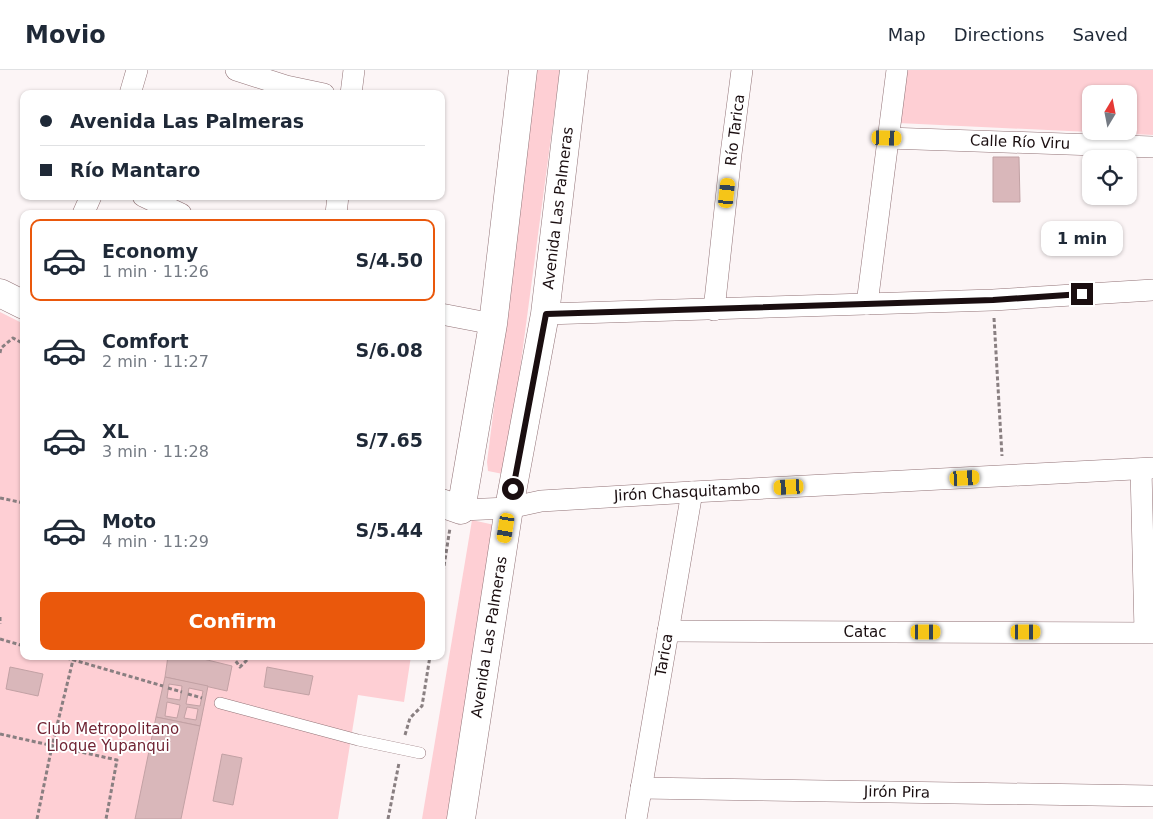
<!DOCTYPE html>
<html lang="en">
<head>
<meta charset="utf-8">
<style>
	:root { --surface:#fff; --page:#f2f2f3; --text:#1f2937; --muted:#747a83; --line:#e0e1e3; --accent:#ea580c }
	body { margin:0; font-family:"DejaVu Sans",sans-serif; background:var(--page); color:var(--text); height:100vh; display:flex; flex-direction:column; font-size:19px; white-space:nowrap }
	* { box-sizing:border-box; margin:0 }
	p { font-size:16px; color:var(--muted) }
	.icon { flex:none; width:28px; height:28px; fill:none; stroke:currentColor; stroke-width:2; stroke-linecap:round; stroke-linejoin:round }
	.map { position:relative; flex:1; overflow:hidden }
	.sheet { position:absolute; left:20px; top:140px; width:425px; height:450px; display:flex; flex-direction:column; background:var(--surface); border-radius:10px; box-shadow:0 1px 4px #0004 }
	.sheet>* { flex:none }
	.banner { position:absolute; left:20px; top:20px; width:425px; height:110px; border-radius:10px; box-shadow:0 1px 4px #0004; display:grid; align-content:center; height:110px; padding:0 20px; background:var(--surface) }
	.needle { width:32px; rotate:10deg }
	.buttons { position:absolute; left:1082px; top:15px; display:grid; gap:10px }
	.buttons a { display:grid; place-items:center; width:55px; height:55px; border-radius:10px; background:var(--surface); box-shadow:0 1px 4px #0004; font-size:25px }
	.end { position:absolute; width:22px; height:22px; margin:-11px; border:6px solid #1a0e10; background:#fff; box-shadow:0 0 0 2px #fff }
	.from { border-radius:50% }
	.bubble { position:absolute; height:35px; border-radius:10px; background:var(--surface); box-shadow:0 1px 4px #0004; font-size:16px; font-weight:800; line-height:35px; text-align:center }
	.car { position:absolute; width:15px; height:30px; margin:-15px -8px; border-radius:6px; box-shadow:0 0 4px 1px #0007; background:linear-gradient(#f5c518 24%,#345 0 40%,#f5c518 0 76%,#345 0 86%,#f5c518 0) }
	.banner b { display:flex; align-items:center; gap:18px; height:48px; font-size:19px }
	.banner b+b { border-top:1px solid var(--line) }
	.banner i { width:12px; height:12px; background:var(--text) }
	ul { padding:9px 0 0; list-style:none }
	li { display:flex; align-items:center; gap:15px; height:82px; margin:0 10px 8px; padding:0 10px; border:2px solid transparent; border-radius:10px }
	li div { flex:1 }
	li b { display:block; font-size:19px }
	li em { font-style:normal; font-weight:800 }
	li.selected { border-color:var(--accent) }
	li>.icon { width:45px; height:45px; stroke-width:1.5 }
	.primary-button { display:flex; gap:10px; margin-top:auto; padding:10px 20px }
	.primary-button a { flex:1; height:58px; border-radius:10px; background:var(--accent); color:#fff; font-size:20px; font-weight:800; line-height:58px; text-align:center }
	header { display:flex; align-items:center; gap:30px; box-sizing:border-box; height:70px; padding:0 25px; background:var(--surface); border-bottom:1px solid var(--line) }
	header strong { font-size:24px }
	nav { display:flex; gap:28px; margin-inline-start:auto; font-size:18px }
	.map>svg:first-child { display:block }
	.green { fill:#fecfd4; fill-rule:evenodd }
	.building { fill:#d9b7ba; stroke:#c2a1a4; fill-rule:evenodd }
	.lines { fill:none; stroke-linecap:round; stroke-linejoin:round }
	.lane-casing { stroke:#927377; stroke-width:12 }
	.street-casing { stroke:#927377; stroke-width:22 }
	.secondary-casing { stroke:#927377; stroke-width:29 }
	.path { stroke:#897f81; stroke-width:3; stroke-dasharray:4 2.5; stroke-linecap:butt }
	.lane { stroke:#fff; stroke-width:11 }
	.street { stroke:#fff; stroke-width:21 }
	.secondary { stroke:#fff; stroke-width:28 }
	.route { stroke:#1a0e10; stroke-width:6 }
	.labels { text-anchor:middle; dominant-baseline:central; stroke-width:4; stroke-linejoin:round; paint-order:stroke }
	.street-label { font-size:15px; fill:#1a0e10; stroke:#fff }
	.park-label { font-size:15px; fill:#712434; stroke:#fff }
</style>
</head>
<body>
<header>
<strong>Movio</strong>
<nav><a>Map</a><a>Directions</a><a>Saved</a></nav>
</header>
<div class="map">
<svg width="1153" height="749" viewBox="0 0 1153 749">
	<rect width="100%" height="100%" fill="#fcf5f6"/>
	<g class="green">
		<path d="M 537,0 L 560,0 L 507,397 L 503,404 L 488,401 L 487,392 Z"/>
		<path d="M 906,0 L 1153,0 L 1153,65 L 898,53 ZM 1091,24 L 1129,24 L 1129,61 L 1091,61 Z"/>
		<path d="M 0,242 L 24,254 L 24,586 L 411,586 L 404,632 L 358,625 L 338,749 L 0,749 Z"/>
		<path d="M 472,450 L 499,456 L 448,749 L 422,749 Z"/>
	</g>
	<g class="building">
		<path d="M 993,87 L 1019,87 L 1020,132 L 993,132 Z"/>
		<path d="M 168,586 L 191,586 L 232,596 L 227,621 L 165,607 Z"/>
		<path d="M 10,597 L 43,604 L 38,626 L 6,619 Z"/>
		<path d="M 267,597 L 313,606 L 309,625 L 264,617 Z"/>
		<path d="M 165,607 L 208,616 L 200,656 L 156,647 ZM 169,614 L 182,616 L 180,630 L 167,628 ZM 189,618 L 203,621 L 200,636 L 186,634 ZM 167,632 L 180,635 L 177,648 L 165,646 ZM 187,637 L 198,639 L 196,650 L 184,648 Z"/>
		<path d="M 156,647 L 200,656 L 181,749 L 135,749 Z"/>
		<path d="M 222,684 L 242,688 L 233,735 L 213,731 Z"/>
	</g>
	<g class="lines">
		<defs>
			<path id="lane" d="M 220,633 L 358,670 L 420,683"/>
			<g id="street">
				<path d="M 236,0 L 286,16 L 324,24"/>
				<path d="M 130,24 L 137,0"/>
				<path d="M 351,24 L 354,0"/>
				<path d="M 887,68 L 1153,77"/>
				<path d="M 143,126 L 181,144"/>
				<path d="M 83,144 L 91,126"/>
				<path d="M 336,144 L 338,126"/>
				<path d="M 867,234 L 897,0"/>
				<path d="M 714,240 L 731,84 L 742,0"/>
				<path d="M 441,244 L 493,254"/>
				<path d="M 545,244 L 993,230 L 1153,220"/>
				<path d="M 1141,399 L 1145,562"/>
				<path d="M 461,440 L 509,438 L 541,431 L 692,422 L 1153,398"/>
				<path d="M 668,561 L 1153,563"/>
				<path d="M 641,718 L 1153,726"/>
				<path d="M 636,749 L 692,422"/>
			</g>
			<g id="secondary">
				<path d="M 0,223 L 24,235"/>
				<path d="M 441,433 L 461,440 L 493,254 L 523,0"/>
				<path d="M 461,749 L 509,438 L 545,244 L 574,0"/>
			</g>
		</defs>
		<use href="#lane" class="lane-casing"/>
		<use href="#street" class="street-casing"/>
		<use href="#secondary" class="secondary-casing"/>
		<g class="path">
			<path d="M 994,248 L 1002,386"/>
			<path d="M 0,283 L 1,278 L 13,268 L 24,274"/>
			<path d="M 0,428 L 24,433"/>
			<path d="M 441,515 L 450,458"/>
			<path d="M 0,547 L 0,554"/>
			<path d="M 0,569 L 24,576"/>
			<path d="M 60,586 L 163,616"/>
			<path d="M 232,586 L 240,597 L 251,586"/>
			<path d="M 168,618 L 182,622"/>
			<path d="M 188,624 L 202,628"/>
			<path d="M 0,664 L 117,690 L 106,749"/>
			<path d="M 405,665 L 410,648 L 422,636 L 430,586"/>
			<path d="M 37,749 L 52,676 L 73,590"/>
			<path d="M 388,749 L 399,693"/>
		</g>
		<use href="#lane" class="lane"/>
		<use href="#street" class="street"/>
		<use href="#secondary" class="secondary"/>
	</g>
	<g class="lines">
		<path class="route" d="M 513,419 L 546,244 L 993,230 L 1082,224"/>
	</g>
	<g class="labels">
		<g class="street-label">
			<text transform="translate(735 60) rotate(-83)">Río Tarica</text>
			<text transform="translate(1020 72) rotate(2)">Calle Río Viru</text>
			<text transform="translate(558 138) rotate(-83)">Avenida Las Palmeras</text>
			<text transform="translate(687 422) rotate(-3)">Jirón Chasquitambo</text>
			<text x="865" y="562">Catac</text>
			<text transform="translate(489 567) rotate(-81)">Avenida Las Palmeras</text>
			<text transform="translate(664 585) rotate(-80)">Tarica</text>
			<text transform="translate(897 722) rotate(1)">Jirón Pira</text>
		</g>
		<g class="park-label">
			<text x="108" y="659">Club Metropolitano<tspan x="108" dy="17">Lloque Yupanqui</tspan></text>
		</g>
	</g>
</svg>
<div class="buttons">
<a><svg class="needle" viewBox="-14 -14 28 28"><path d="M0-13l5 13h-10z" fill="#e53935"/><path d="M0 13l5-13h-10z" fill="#747a83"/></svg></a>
<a><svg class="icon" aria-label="locate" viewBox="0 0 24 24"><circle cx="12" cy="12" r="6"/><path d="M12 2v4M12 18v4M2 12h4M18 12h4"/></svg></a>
</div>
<i class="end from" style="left:513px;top:419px"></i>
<i class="end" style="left:1082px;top:224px"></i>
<div class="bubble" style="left:1041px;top:151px;width:82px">1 min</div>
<i class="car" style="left:887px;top:68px;rotate:92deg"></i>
<i class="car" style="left:727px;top:123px;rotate:6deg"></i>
<i class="car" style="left:965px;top:408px;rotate:87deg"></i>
<i class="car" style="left:789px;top:417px;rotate:267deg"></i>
<i class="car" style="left:506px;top:458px;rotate:189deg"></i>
<i class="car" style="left:926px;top:562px;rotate:90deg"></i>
<i class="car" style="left:1026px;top:562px;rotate:90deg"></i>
<div class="banner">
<b><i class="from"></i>Avenida Las Palmeras</b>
<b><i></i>Río Mantaro</b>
</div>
<section class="sheet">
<ul>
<li class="selected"><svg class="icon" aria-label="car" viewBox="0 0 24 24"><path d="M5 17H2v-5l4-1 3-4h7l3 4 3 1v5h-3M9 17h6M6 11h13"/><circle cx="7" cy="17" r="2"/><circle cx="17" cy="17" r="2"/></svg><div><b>Economy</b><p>1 min · 11:26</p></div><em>S/4.50</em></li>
<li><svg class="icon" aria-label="car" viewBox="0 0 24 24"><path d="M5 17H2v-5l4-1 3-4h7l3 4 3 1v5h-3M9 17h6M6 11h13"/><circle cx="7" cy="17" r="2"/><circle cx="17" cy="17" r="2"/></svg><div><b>Comfort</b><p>2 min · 11:27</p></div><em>S/6.08</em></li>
<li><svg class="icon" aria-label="car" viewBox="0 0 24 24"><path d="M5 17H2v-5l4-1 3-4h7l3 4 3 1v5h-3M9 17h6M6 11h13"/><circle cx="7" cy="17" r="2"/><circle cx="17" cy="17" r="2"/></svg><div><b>XL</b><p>3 min · 11:28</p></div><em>S/7.65</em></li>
<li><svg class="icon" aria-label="car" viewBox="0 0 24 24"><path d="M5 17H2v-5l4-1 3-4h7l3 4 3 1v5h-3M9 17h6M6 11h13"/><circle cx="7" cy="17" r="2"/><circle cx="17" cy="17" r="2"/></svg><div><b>Moto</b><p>4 min · 11:29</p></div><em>S/5.44</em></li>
</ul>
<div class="primary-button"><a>Confirm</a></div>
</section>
</div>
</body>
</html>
